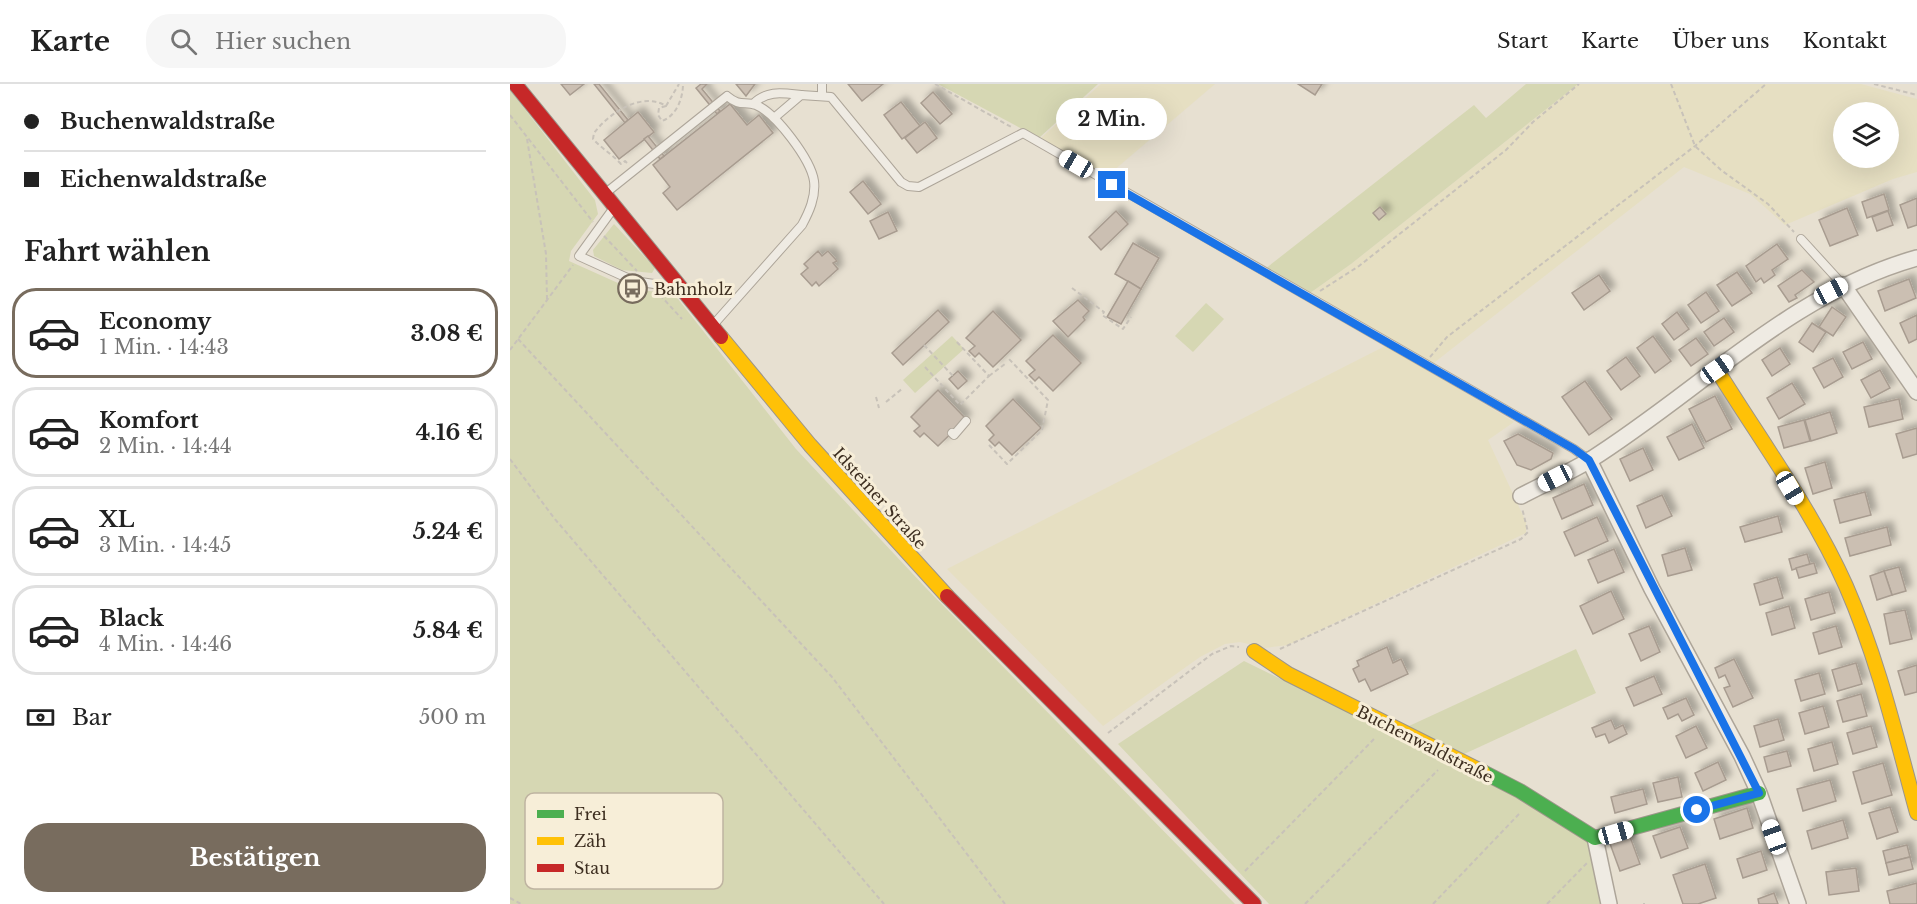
<!DOCTYPE html>
<html lang="de">
<head>
<meta charset="utf-8">
<style>
	:root { --surface:#fff; --page:#f6f6f6; --text:#222; --muted:#767676; --line:#e0e0e0; --accent:#786c5e }
	body { margin:0; font-family:"Libre Baskerville",serif; background:var(--page); color:var(--text); height:100vh; display:flex; flex-direction:column; font-size:22px; white-space:nowrap }
	* { box-sizing:border-box; margin:0 }
	p { font-size:20px; color:var(--muted) }
	.icon { flex:none; width:33px; height:33px; fill:none; stroke:currentColor; stroke-width:2; stroke-linecap:round; stroke-linejoin:round }
	.map { position:relative; flex:1; overflow:hidden }
	.panel { display:flex; flex-direction:column; background:var(--surface); width:510px }
	.panel>* { flex:none }
	.hud { display:grid; align-content:center; height:132px; padding:0 24px; background:var(--surface) }
	.controls { position:absolute; left:1323px; top:18px; display:grid; gap:12px }
	.controls a { display:grid; place-items:center; width:66px; height:66px; border-radius:50%; background:var(--surface); box-shadow:0 6px 24px #0002; font-size:30px }
	.end { position:absolute; width:27px; height:27px; margin:-14px; border:8px solid #1a73e8; background:#fff; box-shadow:0 0 0 3px #fff }
	.from { border-radius:50% }
	.bubble { position:absolute; height:42px; border-radius:21px; background:var(--surface); box-shadow:0 6px 24px #0002; font-size:20px; font-weight:700; line-height:42px; text-align:center }
	.car { position:absolute; width:18px; height:36px; margin:-18px -9px; border-radius:8px; box-shadow:0 0 4px 2px #0007; background:linear-gradient(#fff 24%,#345 0 40%,#fff 0 76%,#345 0 86%,#fff 0) }
	.hud b { display:flex; align-items:center; gap:21px; height:57px; font-size:22px }
	.hud b+b { border-top:2px solid var(--line) }
	.hud i { width:15px; height:15px; background:var(--text) }
	ul { padding:0; list-style:none }
	li { display:flex; align-items:center; gap:18px; height:90px; margin:0 12px 9px; padding:0 12px; border:3px solid var(--line); border-radius:24px }
	li div { flex:1 }
	li b { display:block; font-size:22px }
	li em { font-style:normal; font-weight:700 }
	li.active { border-color:var(--accent) }
	li>.icon { width:54px; height:54px; stroke-width:1.5 }
	h2 { padding:0 24px; font-size:27px; line-height:72px }
	.pay { display:flex; align-items:center; gap:15px; height:66px; padding:0 24px; font-size:22px }
	.pay p { margin-inline-start:auto }
	.cta { display:flex; gap:12px; margin-top:auto; padding:12px 24px }
	.cta a { flex:1; height:69px; border-radius:24px; background:var(--accent); color:#fff; font-size:24px; font-weight:700; line-height:69px; text-align:center }
	header { display:flex; align-items:center; gap:36px; box-sizing:border-box; height:84px; padding:0 30px; background:var(--surface); border-bottom:2px solid var(--line) }
	header strong { font-size:28px }
	nav { display:flex; gap:33px; margin-inline-start:auto; font-size:21px }
	.search { width:420px; height:54px; background:var(--page); display:flex; align-items:center; gap:15px; box-sizing:border-box; padding:0 21px; border-radius:24px; color:var(--muted); font-size:22px }
	main { display:flex; flex:1; min-height:0 }
	.map>svg:first-child { display:block }
	.farmland { fill:#e6dfc2; fill-rule:evenodd }
	.green { fill:#d6d7b3 }
	.building { fill:#cbbfb2; stroke:#a89c90; stroke-width:1.5; filter:url(#shadow) }
	.lines { fill:none; stroke-linecap:round; stroke-linejoin:round }
	.lane-casing { stroke:#ada599; stroke-width:10 }
	.street-casing { stroke:#ada599; stroke-width:18 }
	.fast-casing { stroke:#9c958a; stroke-width:16 }
	.slow-casing { stroke:#9c958a; stroke-width:16 }
	.jam-casing { stroke:#9c958a; stroke-width:16 }
	.path { stroke:#c8c2b9; stroke-width:2; stroke-dasharray:4.5 3; stroke-linecap:butt }
	.lane { stroke:#efebe3; stroke-width:8 }
	.street { stroke:#efebe3; stroke-width:15 }
	.fast { stroke:#4caf50; stroke-width:14 }
	.slow { stroke:#ffc107; stroke-width:14 }
	.jam { stroke:#c62828; stroke-width:14 }
	.route { stroke:#1a73e8; stroke-width:8 }
	.labels { text-anchor:middle; dominant-baseline:central; stroke-width:6; stroke-linejoin:round; paint-order:stroke }
	.poi-label { font-size:16px; fill:#3d2e20; stroke:#f7eed8; text-anchor:start }
	.street-label { font-size:16px; fill:#3d2e20; stroke:#f7eed8 }
	.key { fill:#f7eed8; stroke:#bfb4a1; stroke-width:1.5 }
	.key-label { font-size:16px; fill:#3d2e20 }
</style>
</head>
<body>
<header>
<strong>Karte</strong>
<div class="search"><svg class="icon" aria-label="search" viewBox="0 0 24 24"><circle cx="10" cy="10" r="6"/><path d="M15 15l6 6"/></svg>Hier suchen</div>
<nav><a>Start</a><a>Karte</a><a>Über uns</a><a>Kontakt</a></nav>
</header>
<main>
<section class="panel">
<div class="hud">
<b><i class="from"></i>Buchenwaldstraße</b>
<b><i></i>Eichenwaldstraße</b>
</div>
<h2>Fahrt wählen</h2>
<ul>
<li class="active"><svg class="icon" aria-label="car" viewBox="0 0 24 24"><path d="M5 17H2v-5l4-1 3-4h7l3 4 3 1v5h-3M9 17h6M6 11h13"/><circle cx="7" cy="17" r="2"/><circle cx="17" cy="17" r="2"/></svg><div><b>Economy</b><p>1 Min. · 14:43</p></div><em>3.08 €</em></li>
<li><svg class="icon" aria-label="car" viewBox="0 0 24 24"><path d="M5 17H2v-5l4-1 3-4h7l3 4 3 1v5h-3M9 17h6M6 11h13"/><circle cx="7" cy="17" r="2"/><circle cx="17" cy="17" r="2"/></svg><div><b>Komfort</b><p>2 Min. · 14:44</p></div><em>4.16 €</em></li>
<li><svg class="icon" aria-label="car" viewBox="0 0 24 24"><path d="M5 17H2v-5l4-1 3-4h7l3 4 3 1v5h-3M9 17h6M6 11h13"/><circle cx="7" cy="17" r="2"/><circle cx="17" cy="17" r="2"/></svg><div><b>XL</b><p>3 Min. · 14:45</p></div><em>5.24 €</em></li>
<li><svg class="icon" aria-label="car" viewBox="0 0 24 24"><path d="M5 17H2v-5l4-1 3-4h7l3 4 3 1v5h-3M9 17h6M6 11h13"/><circle cx="7" cy="17" r="2"/><circle cx="17" cy="17" r="2"/></svg><div><b>Black</b><p>4 Min. · 14:46</p></div><em>5.84 €</em></li>
</ul>
<div class="pay"><svg class="icon" aria-label="cash" viewBox="0 0 24 24"><path d="M3 7h18v10H3z"/><circle cx="12" cy="12" r="2"/></svg>Bar<p>500 m</p></div>
<div class="cta"><a>Bestätigen</a></div>
</section>
<div class="map">
<svg width="1407" height="820" viewBox="0 0 1407 820">
	<defs>
		<filter id="shadow"><feDropShadow dx="5.5" dy="-5.5" stdDeviation="3" flood-color="#0004"/></filter>
	</defs>
	<rect width="100%" height="100%" fill="#e7e0d1"/>
	<g class="farmland">
		<path d="M 591,0 L 705,0 L 596,93 L 531,54 Z"/>
		<path d="M 1068,0 L 1351,0 L 1407,15 L 1407,88 L 1383,95 L 1275,141 L 1240,110 L 1174,83 L 925,278 L 919,287 L 1004,338 L 978,356 L 1016,438 L 1016,449 L 778,561 L 755,564 L 730,558 L 715,560 L 690,573 L 593,642 L 437,485 L 885,257 L 800,209 L 841,180 ZM 1334,28 L 1378,28 L 1378,74 L 1334,74 Z"/>
	</g>
	<g class="green">
		<path d="M 428,0 L 588,0 L 529,54 Z"/>
		<path d="M 1016,0 L 1068,0 L 841,180 L 800,209 L 755,185 L 964,21 L 976,34 Z"/>
		<path d="M 0,6 L 85,116 L 88,130 L 61,167 L 59,177 L 119,204 L 160,210 L 168,215 L 286,365 L 416,504 L 725,820 L 0,820 Z"/>
		<path d="M 104,140 L 145,184 L 142,189 L 112,186 L 84,172 L 83,166 Z"/>
		<path d="M 696,219 L 714,235 L 683,268 L 665,252 Z"/>
		<path d="M 442,252 L 454,265 L 405,309 L 393,296 Z"/>
		<path d="M 1066,565 L 1086,609 L 952,671 L 899,642 Z"/>
		<path d="M 734,577 L 1010,712 L 1082,759 L 1094,820 L 759,820 L 608,660 Z"/>
	</g>
	<g class="building">
		<path d="M 51,0 L 74,0 L 60,11 Z"/>
		<path d="M 84,0 L 89,0 L 118,36 L 115,39 Z"/>
		<path d="M 191,0 L 197,0 L 192,5 L 210,27 L 207,30 L 186,4 Z"/>
		<path d="M 226,0 L 245,0 L 236,12 Z"/>
		<path d="M 338,0 L 373,0 L 352,17 Z"/>
		<path d="M 788,0 L 812,0 L 805,11 Z"/>
		<path d="M 423,8 L 442,30 L 430,40 L 411,19 Z"/>
		<path d="M 391,18 L 410,42 L 392,55 L 374,31 Z"/>
		<path d="M 220,20 L 237,41 L 249,31 L 263,49 L 167,126 L 153,109 L 160,103 L 143,81 Z"/>
		<path d="M 128,28 L 144,48 L 109,75 L 94,56 Z"/>
		<path d="M 415,38 L 427,54 L 407,69 L 395,54 Z"/>
		<path d="M 138,52 L 154,72 L 150,75 L 134,55 Z"/>
		<path d="M 353,97 L 371,120 L 358,130 L 340,108 Z"/>
		<path d="M 1374,110 L 1379,126 L 1357,134 L 1352,118 Z"/>
		<path d="M 1407,114 L 1407,141 L 1398,144 L 1390,121 Z"/>
		<path d="M 870,123 L 876,130 L 869,136 L 863,129 Z"/>
		<path d="M 1337,124 L 1348,151 L 1320,162 L 1309,136 Z"/>
		<path d="M 606,127 L 618,140 L 591,166 L 579,153 Z"/>
		<path d="M 1378,127 L 1383,141 L 1367,147 L 1362,133 Z"/>
		<path d="M 378,128 L 387,147 L 369,155 L 360,137 Z"/>
		<path d="M 623,159 L 649,174 L 631,205 L 605,190 Z"/>
		<path d="M 1267,160 L 1278,175 L 1262,186 L 1265,191 L 1254,199 L 1251,194 L 1246,198 L 1236,182 Z"/>
		<path d="M 308,167 L 312,172 L 318,167 L 327,177 L 323,179 L 328,185 L 309,202 L 306,198 L 302,202 L 291,190 L 298,184 L 294,180 Z"/>
		<path d="M 1292,186 L 1304,198 L 1285,211 L 1287,214 L 1279,218 L 1268,202 Z"/>
		<path d="M 1227,188 L 1242,209 L 1222,222 L 1207,201 Z"/>
		<path d="M 1089,191 L 1100,207 L 1074,226 L 1062,209 Z"/>
		<path d="M 1399,195 L 1406,214 L 1375,227 L 1368,207 Z"/>
		<path d="M 618,197 L 631,205 L 611,240 L 597,233 Z"/>
		<path d="M 1196,208 L 1209,227 L 1191,239 L 1178,221 Z"/>
		<path d="M 568,216 L 579,227 L 573,233 L 575,236 L 558,253 L 543,237 Z"/>
		<path d="M 1322,223 L 1336,233 L 1323,252 L 1309,243 Z"/>
		<path d="M 428,226 L 439,238 L 393,281 L 382,269 Z"/>
		<path d="M 483,227 L 511,256 L 483,283 L 469,269 L 465,273 L 459,267 L 465,262 L 456,254 Z"/>
		<path d="M 1167,228 L 1179,245 L 1164,256 L 1152,240 Z"/>
		<path d="M 1407,231 L 1407,255 L 1399,259 L 1390,239 Z"/>
		<path d="M 1214,234 L 1224,248 L 1204,262 L 1194,248 Z"/>
		<path d="M 1302,239 L 1316,248 L 1303,268 L 1289,258 Z"/>
		<path d="M 543,251 L 571,279 L 543,307 L 529,293 L 525,297 L 519,291 L 525,286 L 516,277 Z"/>
		<path d="M 1143,252 L 1161,277 L 1145,289 L 1127,264 Z"/>
		<path d="M 1186,254 L 1198,270 L 1181,282 L 1169,266 Z"/>
		<path d="M 1353,258 L 1362,275 L 1342,285 L 1333,268 Z"/>
		<path d="M 1270,264 L 1280,280 L 1262,292 L 1252,276 Z"/>
		<path d="M 1116,273 L 1130,292 L 1111,306 L 1097,287 Z"/>
		<path d="M 1323,274 L 1333,293 L 1314,304 L 1303,284 Z"/>
		<path d="M 1370,286 L 1380,304 L 1361,314 L 1351,296 Z"/>
		<path d="M 448,287 L 457,297 L 448,305 L 439,295 Z"/>
		<path d="M 1075,297 L 1102,335 L 1079,351 L 1052,313 Z"/>
		<path d="M 1282,299 L 1295,320 L 1269,335 L 1257,314 Z"/>
		<path d="M 428,306 L 456,335 L 428,362 L 414,349 L 410,353 L 404,347 L 410,342 L 401,333 Z"/>
		<path d="M 1205,312 L 1222,345 L 1196,358 L 1179,325 Z"/>
		<path d="M 503,315 L 531,344 L 502,371 L 489,358 L 485,362 L 479,356 L 484,351 L 476,342 Z"/>
		<path d="M 1389,315 L 1393,335 L 1359,343 L 1354,323 Z"/>
		<path d="M 1320,328 L 1327,349 L 1301,357 L 1295,336 Z"/>
		<path d="M 1294,336 L 1300,357 L 1274,364 L 1268,343 Z"/>
		<path d="M 1182,340 L 1194,364 L 1169,376 L 1157,353 Z"/>
		<path d="M 1407,344 L 1407,370 L 1393,374 L 1386,350 Z"/>
		<path d="M 1008,350 L 1043,369 L 1041,375 L 1021,386 L 1007,381 L 994,357 Z"/>
		<path d="M 1133,364 L 1143,386 L 1120,397 L 1110,375 Z"/>
		<path d="M 1315,378 L 1322,404 L 1303,410 L 1295,384 Z"/>
		<path d="M 1074,400 L 1083,421 L 1052,435 L 1043,414 Z"/>
		<path d="M 1355,408 L 1361,431 L 1330,439 L 1324,416 Z"/>
		<path d="M 1152,411 L 1162,432 L 1136,444 L 1127,422 Z"/>
		<path d="M 1268,432 L 1272,448 L 1235,458 L 1230,443 Z"/>
		<path d="M 1087,433 L 1098,457 L 1065,472 L 1054,448 Z"/>
		<path d="M 1377,443 L 1381,461 L 1340,472 L 1335,454 Z"/>
		<path d="M 1175,464 L 1182,486 L 1158,492 L 1152,471 Z"/>
		<path d="M 1104,465 L 1114,488 L 1088,499 L 1078,476 Z"/>
		<path d="M 1297,470 L 1300,480 L 1282,486 L 1279,475 Z"/>
		<path d="M 1304,479 L 1307,489 L 1289,494 L 1286,484 Z"/>
		<path d="M 1389,483 L 1396,507 L 1382,511 L 1374,487 Z"/>
		<path d="M 1374,487 L 1382,511 L 1367,516 L 1360,492 Z"/>
		<path d="M 1267,493 L 1273,514 L 1250,521 L 1244,500 Z"/>
		<path d="M 1101,507 L 1114,535 L 1083,550 L 1070,522 Z"/>
		<path d="M 1319,508 L 1325,529 L 1301,536 L 1295,515 Z"/>
		<path d="M 1279,522 L 1285,544 L 1262,551 L 1256,529 Z"/>
		<path d="M 1395,526 L 1402,555 L 1380,560 L 1374,530 Z"/>
		<path d="M 1139,542 L 1150,568 L 1131,577 L 1119,550 Z"/>
		<path d="M 1326,542 L 1332,563 L 1309,570 L 1303,549 Z"/>
		<path d="M 877,563 L 883,579 L 891,575 L 898,590 L 861,607 L 855,595 L 849,598 L 843,585 L 849,582 L 847,577 Z"/>
		<path d="M 1224,575 L 1243,614 L 1223,623 L 1214,604 L 1220,602 L 1215,591 L 1209,594 L 1205,584 Z"/>
		<path d="M 1346,579 L 1352,600 L 1328,607 L 1322,586 Z"/>
		<path d="M 1407,581 L 1407,608 L 1395,611 L 1388,587 Z"/>
		<path d="M 1309,589 L 1315,610 L 1291,617 L 1285,596 Z"/>
		<path d="M 1144,592 L 1152,610 L 1124,622 L 1116,604 Z"/>
		<path d="M 1351,610 L 1357,632 L 1333,638 L 1327,617 Z"/>
		<path d="M 1176,614 L 1184,631 L 1172,637 L 1168,630 L 1158,635 L 1153,624 Z"/>
		<path d="M 1313,622 L 1319,643 L 1295,650 L 1289,629 Z"/>
		<path d="M 1268,635 L 1274,656 L 1250,663 L 1244,642 Z"/>
		<path d="M 1101,636 L 1105,645 L 1113,641 L 1117,650 L 1099,659 L 1095,650 L 1086,653 L 1082,644 Z"/>
		<path d="M 1186,642 L 1197,664 L 1176,674 L 1166,652 Z"/>
		<path d="M 1361,642 L 1367,663 L 1343,670 L 1337,649 Z"/>
		<path d="M 1322,658 L 1328,680 L 1304,687 L 1298,665 Z"/>
		<path d="M 1277,667 L 1281,682 L 1258,688 L 1254,673 Z"/>
		<path d="M 1208,678 L 1216,696 L 1193,707 L 1185,689 Z"/>
		<path d="M 1373,679 L 1382,711 L 1352,720 L 1343,688 Z"/>
		<path d="M 1168,693 L 1172,713 L 1148,718 L 1143,699 Z"/>
		<path d="M 1320,696 L 1326,717 L 1293,727 L 1287,705 Z"/>
		<path d="M 1133,705 L 1137,720 L 1105,729 L 1101,713 Z"/>
		<path d="M 1380,723 L 1388,748 L 1367,755 L 1359,729 Z"/>
		<path d="M 1237,724 L 1243,744 L 1210,755 L 1204,735 Z"/>
		<path d="M 1333,736 L 1338,754 L 1302,765 L 1297,747 Z"/>
		<path d="M 1170,743 L 1178,764 L 1151,774 L 1143,752 Z"/>
		<path d="M 1119,750 L 1130,780 L 1110,787 L 1099,757 Z"/>
		<path d="M 1397,761 L 1400,773 L 1376,779 L 1373,767 Z"/>
		<path d="M 1251,767 L 1257,786 L 1233,794 L 1227,775 Z"/>
		<path d="M 1400,773 L 1403,785 L 1379,791 L 1376,779 Z"/>
		<path d="M 1195,780 L 1206,814 L 1188,820 L 1173,820 L 1163,791 Z"/>
		<path d="M 1346,784 L 1349,807 L 1319,811 L 1316,788 Z"/>
		<path d="M 1407,799 L 1407,820 L 1380,820 L 1377,807 Z"/>
		<path d="M 1264,809 L 1268,820 L 1249,820 L 1248,815 Z"/>
	</g>
	<g class="lines">
		<defs>
			<g id="lane">
				<path d="M 312,0 L 312,12"/>
				<path d="M 243,20 C 257,6 272,9 291,11"/>
				<path d="M 264,34 L 291,11 L 321,13 L 391,98 L 398,102 L 409,103 L 513,49 L 1064,365 L 1079,376"/>
				<path d="M 97,108 L 217,12 C 230,23 234,17 246,21 C 266,29 301,76 304,97 C 306,113 299,128 292,141 L 204,240"/>
				<path d="M 103,125 L 69,172 L 124,197 L 164,203"/>
				<path d="M 1291,155 L 1333,201"/>
				<path d="M 442,349 L 444,351 L 456,337"/>
			</g>
			<g id="street">
				<path d="M 1333,201 L 1407,308"/>
				<path d="M 1079,376 L 1142,505 L 1232,672 L 1249,709 L 1288,820"/>
				<path d="M 1011,412 C 1034,400 1058,389 1080,376 C 1188,308 1281,209 1407,174"/>
				<path d="M 1085,754 L 1099,820"/>
			</g>
			<path id="fast" d="M 973,688 L 1010,707 L 1085,754 L 1249,709"/>
			<g id="slow">
				<path d="M 211,253 L 300,361 L 437,512"/>
				<path d="M 1207,286 C 1251,357 1302,426 1336,502 C 1368,575 1386,652 1407,729"/>
				<path d="M 744,567 L 778,590 L 973,688"/>
			</g>
			<g id="jam">
				<path d="M 5,0 L 211,253"/>
				<path d="M 437,512 L 744,820"/>
			</g>
		</defs>
		<use href="#lane" class="lane-casing"/>
		<use href="#street" class="street-casing"/>
		<use href="#fast" class="fast-casing"/>
		<use href="#slow" class="slow-casing"/>
		<use href="#jam" class="jam-casing"/>
		<g class="path">
			<path d="M 425,0 L 503,44"/>
			<path d="M 1161,0 L 1185,62 L 1211,86 L 1258,120 L 1284,148"/>
			<path d="M 1364,0 L 1407,11"/>
			<path d="M 156,22 L 149,24 L 148,31 L 152,37 C 166,32 173,15 173,0"/>
			<path d="M 0,31 L 83,138"/>
			<path d="M 17,55 L 36,170 L 37,215"/>
			<path d="M 117,79 L 115,77 L 111,80 C 102,70 92,65 83,55 L 84,49 C 99,29 132,7 156,22 L 169,0"/>
			<path d="M 94,152 L 127,187"/>
			<path d="M 562,204 L 594,228 L 592,231 L 613,245 L 621,233"/>
			<path d="M 810,207 L 849,182 L 996,66 L 1023,38 L 1069,0"/>
			<path d="M 150,211 L 172,235"/>
			<path d="M 8,255 L 322,593 L 495,820"/>
			<path d="M 414,261 L 443,292"/>
			<path d="M 0,266 L 63,181"/>
			<path d="M 920,273 L 937,253 L 1185,62 L 1256,0"/>
			<path d="M 415,283 L 450,321 L 479,292 L 445,256"/>
			<path d="M 479,292 L 495,280"/>
			<path d="M 366,313 L 369,324"/>
			<path d="M 376,318 L 393,304"/>
			<path d="M 479,361 L 497,380 L 532,346 L 538,316 L 499,275"/>
			<path d="M 0,375 L 44,434 L 374,820"/>
			<path d="M 770,565 L 1011,455 L 1018,448 L 1012,424"/>
			<path d="M 598,649 L 702,570 L 721,562 L 729,563"/>
			<path d="M 735,787 L 865,654"/>
			<path d="M 0,814 L 11,820"/>
			<path d="M 1134,819 L 1134,820"/>
			<path d="M 795,820 L 928,686"/>
			<path d="M 923,820 L 1010,729"/>
			<path d="M 1037,820 L 1077,779"/>
		</g>
		<use href="#lane" class="lane"/>
		<use href="#street" class="street"/>
		<use href="#fast" class="fast"/>
		<use href="#slow" class="slow"/>
		<use href="#jam" class="jam"/>
	</g>
	<g class="lines">
		<path class="route" d="M 602,101 L 1064,365 L 1079,376 L 1249,709 L 1187,726"/>
	</g>
	<defs>
		<symbol id="bus-ring" viewBox="-11 -11 22 22"><circle r="9.5" fill="#f7eed8" stroke="#786c5e" stroke-width="1.5"/><path d="M-5-6H5V4H4V6H2V4H-2V6H-4V4H-5ZM-3.5-4V0h7V-4ZM-3.5 1.2v1.5H-2V1.2ZM2 1.2v1.5H3.5V1.2Z" fill="#786c5e"/></symbol>
	</defs>
	<g fill-rule="evenodd">
		<use href="#bus-ring" x="106" y="188" width="33" height="33"/>
	</g>
	<g class="labels">
		<g class="poi-label">
			<text x="144" y="205">Bahnholz</text>
		</g>
		<g class="street-label">
			<text transform="translate(370 414) rotate(48)">Idsteiner Straße</text>
			<text transform="translate(915 660) rotate(27)">Buchenwaldstraße</text>
		</g>
	</g>
	<rect x="15" y="709" width="198" height="96" rx="9" class="key"/>
	<rect x="27" y="726" width="27" height="8" fill="#4caf50"/>
	<rect x="27" y="753" width="27" height="8" fill="#ffc107"/>
	<rect x="27" y="780" width="27" height="8" fill="#c62828"/>
	<g class="key-label">
		<text x="64" y="736">Frei</text>
		<text x="64" y="763">Zäh</text>
		<text x="64" y="790">Stau</text>
	</g>
</svg>
<div class="controls">
<a><svg class="icon" aria-label="layers" viewBox="0 0 24 24"><path d="M12 4l9 5-9 5-9-5zM3 14l9 5 9-5"/></svg></a>
</div>
<i class="end from" style="left:1187px;top:726px"></i>
<i class="end" style="left:602px;top:101px"></i>
<div class="bubble" style="left:546px;top:14px;width:111px">2 Min.</div>
<i class="car" style="left:566px;top:80px;rotate:300deg"></i>
<i class="car" style="left:1321px;top:207px;rotate:62deg"></i>
<i class="car" style="left:1207px;top:285px;rotate:55deg"></i>
<i class="car" style="left:1045px;top:394px;rotate:243deg"></i>
<i class="car" style="left:1280px;top:404px;rotate:149deg"></i>
<i class="car" style="left:1106px;top:749px;rotate:74deg"></i>
<i class="car" style="left:1264px;top:753px;rotate:340deg"></i>
</div>
</main>
</body>
</html>
